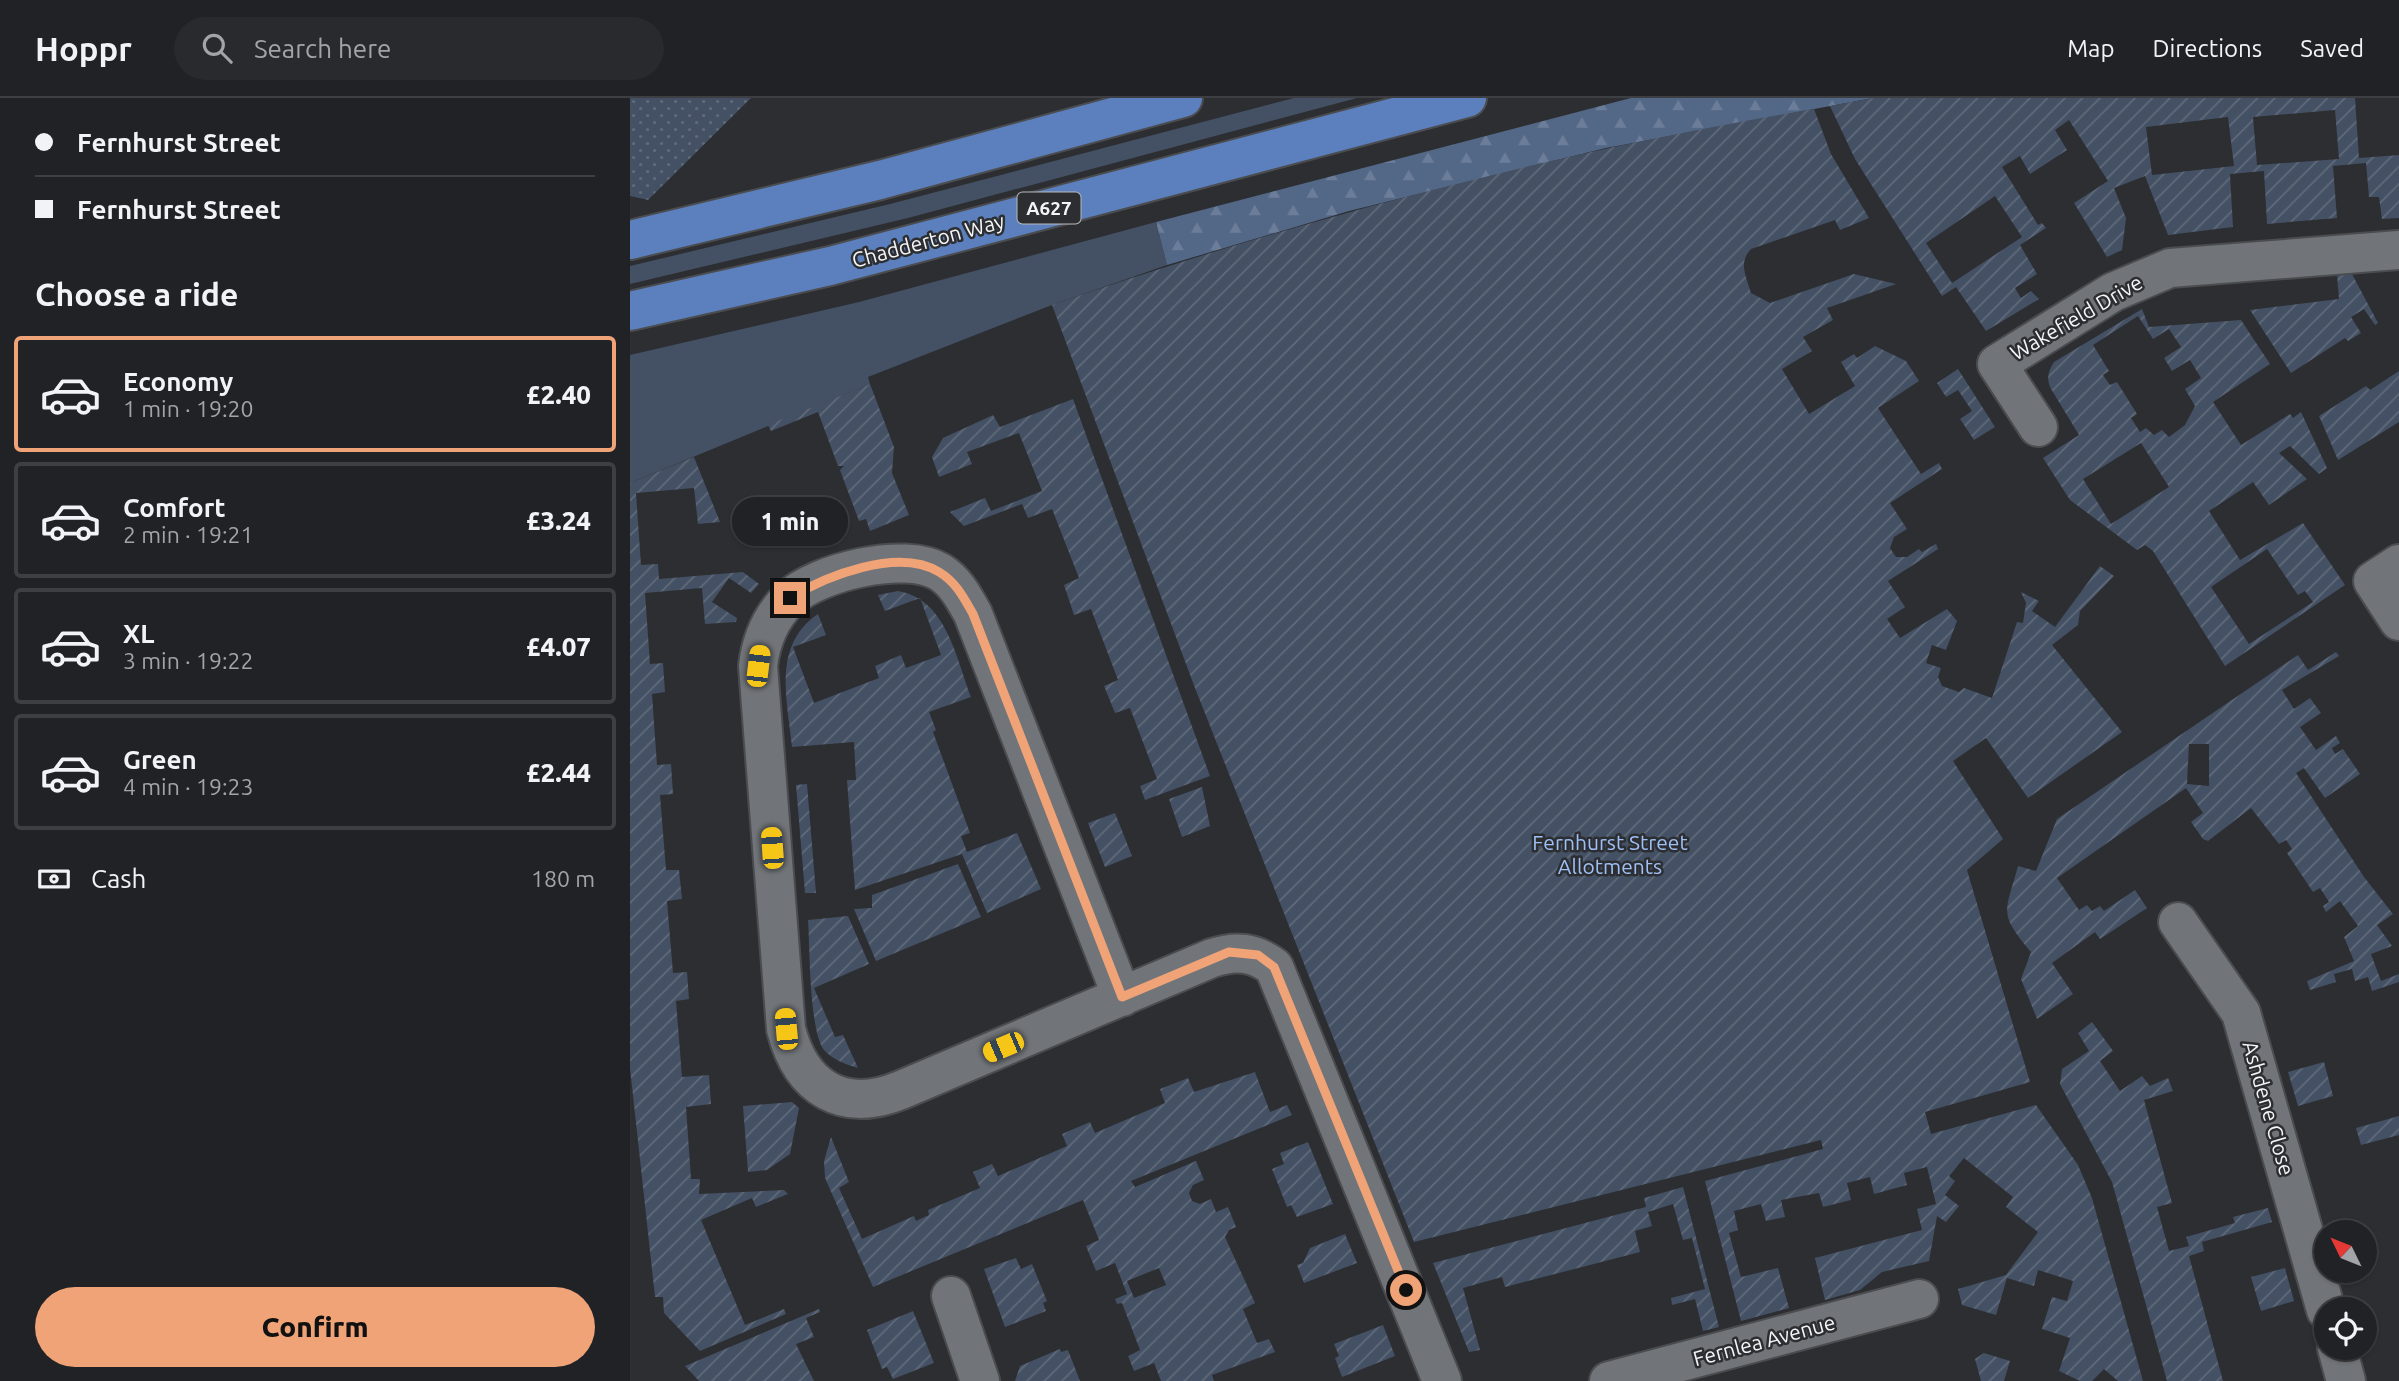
<!DOCTYPE html>
<html lang="en">
<head>
<meta charset="utf-8">
<style>
	:root { --surface:#212226; --page:#292a2e; --text:#f1f3f6; --muted:#a2a4a7; --line:#3e3f43; --accent:#efa377 }
	body { margin:0; font-family:Ubuntu,sans-serif; background:var(--page); color:var(--text); height:100vh; display:flex; flex-direction:column; font-size:26px; white-space:nowrap }
	* { box-sizing:border-box; margin:0 }
	p { font-size:23px; color:var(--muted) }
	.icon { flex:none; width:38px; height:38px; fill:none; stroke:currentColor; stroke-width:2; stroke-linecap:round; stroke-linejoin:round }
	.map { position:relative; flex:1; overflow:hidden }
	.details { display:flex; flex-direction:column; background:var(--surface); width:630px }
	.details>* { flex:none }
	.hud { display:grid; align-content:center; height:154px; padding:0 35px; background:var(--surface) }
	.needle { width:46px; rotate:313deg }
	.buttons { position:absolute; left:1684px; top:1122px; display:grid; gap:14px }
	.buttons a { display:grid; place-items:center; width:63px; height:63px; border-radius:50%; background:var(--surface); box-shadow:0 2px 5px #0004,0 0 0 2px var(--line); font-size:35px }
	.end { position:absolute; width:32px; height:32px; margin:-16px; border:9px solid #efa377; background:#111; box-shadow:0 0 0 4px #111 }
	.from { border-radius:50% }
	.bubble { position:absolute; height:49px; border-radius:24px; background:var(--surface); box-shadow:0 2px 5px #0004,0 0 0 2px var(--line); font-size:23px; font-weight:800; line-height:49px; text-align:center }
	.car { position:absolute; width:21px; height:42px; margin:-21px -10px; border-radius:9px; box-shadow:0 0 5px 2px #0007; background:linear-gradient(#f5c518 24%,#345 0 40%,#f5c518 0 76%,#345 0 86%,#f5c518 0) }
	.hud b { display:flex; align-items:center; gap:24px; height:66px; font-size:26px }
	.hud b+b { border-top:2px solid var(--line) }
	.hud i { width:18px; height:18px; background:var(--text) }
	ul { padding:0; list-style:none }
	li { display:flex; align-items:center; gap:21px; height:116px; margin:0 14px 10px; padding:0 21px; border:4px solid var(--line); border-radius:7px }
	li div { flex:1 }
	li b { display:block; font-size:26px }
	li em { font-style:normal; font-weight:800 }
	li.active { border-color:var(--accent) }
	li>.icon { width:63px; height:63px; stroke-width:1.5 }
	h2 { padding:0 35px; font-size:32px; line-height:84px }
	.pay { display:flex; align-items:center; gap:18px; height:77px; padding:0 35px; font-size:26px }
	.pay p { margin-inline-start:auto }
	.button { display:flex; gap:14px; margin-top:auto; padding:14px 35px }
	.button a { flex:1; height:80px; border-radius:42px; background:var(--accent); color:#111; font-size:28px; font-weight:800; line-height:80px; text-align:center }
	header { display:flex; align-items:center; gap:42px; box-sizing:border-box; height:98px; padding:0 35px; background:var(--surface); border-bottom:2px solid var(--line) }
	header strong { font-size:33px }
	nav { display:flex; gap:38px; margin-inline-start:auto; font-size:24px }
	.search { width:490px; height:63px; background:var(--page); display:flex; align-items:center; gap:18px; box-sizing:border-box; padding:0 24px; border-radius:38px; color:var(--muted); font-size:26px }
	main { display:flex; flex:1; min-height:0 }
	.map>svg:first-child { display:block }
	.grass { fill:#445063 }
	.forest { fill:url(#forest-firs) }
	.park { fill:url(#park-dots) }
	.garden { fill:url(#garden-furrows); fill-rule:evenodd }
	.lines { fill:none; stroke-linecap:round; stroke-linejoin:round }
	.minor-casing { stroke:#4a4c4f; stroke-width:42 }
	.trunk-casing { stroke:#4a4c4f; stroke-width:42 }
	.minor { stroke:#717478; stroke-width:38 }
	.trunk { stroke:#5c80be; stroke-width:38 }
	.route { stroke:#efa377; stroke-width:9 }
	.labels { text-anchor:middle; dominant-baseline:central; stroke-width:5; stroke-linejoin:round; paint-order:stroke }
	.shield { fill:#2c2e32; stroke:#b7b9bc; stroke-width:2 }
	.shield-label { font-size:19px; font-weight:bold; fill:#f3f5f7 }
	.street-label { font-size:21px; fill:#f3f5f7; stroke:#2c2e32 }
	.park-label { font-size:21px; fill:#9ec0f7; stroke:#2c2e32 }
</style>
</head>
<body>
<header>
<strong>Hoppr</strong>
<div class="search"><svg class="icon" aria-label="search" viewBox="0 0 24 24"><circle cx="10" cy="10" r="6"/><path d="M15 15l6 6"/></svg>Search here</div>
<nav><a>Map</a><a>Directions</a><a>Saved</a></nav>
</header>
<main>
<section class="details">
<div class="hud">
<b><i class="from"></i>Fernhurst Street</b>
<b><i></i>Fernhurst Street</b>
</div>
<h2>Choose a ride</h2>
<ul>
<li class="active"><svg class="icon" aria-label="car" viewBox="0 0 24 24"><path d="M5 17H2v-5l4-1 3-4h7l3 4 3 1v5h-3M9 17h6M6 11h13"/><circle cx="7" cy="17" r="2"/><circle cx="17" cy="17" r="2"/></svg><div><b>Economy</b><p>1 min · 19:20</p></div><em>£2.40</em></li>
<li><svg class="icon" aria-label="car" viewBox="0 0 24 24"><path d="M5 17H2v-5l4-1 3-4h7l3 4 3 1v5h-3M9 17h6M6 11h13"/><circle cx="7" cy="17" r="2"/><circle cx="17" cy="17" r="2"/></svg><div><b>Comfort</b><p>2 min · 19:21</p></div><em>£3.24</em></li>
<li><svg class="icon" aria-label="car" viewBox="0 0 24 24"><path d="M5 17H2v-5l4-1 3-4h7l3 4 3 1v5h-3M9 17h6M6 11h13"/><circle cx="7" cy="17" r="2"/><circle cx="17" cy="17" r="2"/></svg><div><b>XL</b><p>3 min · 19:22</p></div><em>£4.07</em></li>
<li><svg class="icon" aria-label="car" viewBox="0 0 24 24"><path d="M5 17H2v-5l4-1 3-4h7l3 4 3 1v5h-3M9 17h6M6 11h13"/><circle cx="7" cy="17" r="2"/><circle cx="17" cy="17" r="2"/></svg><div><b>Green</b><p>4 min · 19:23</p></div><em>£2.44</em></li>
</ul>
<div class="pay"><svg class="icon" aria-label="cash" viewBox="0 0 24 24"><path d="M3 7h18v10H3z"/><circle cx="12" cy="12" r="2"/></svg>Cash<p>180 m</p></div>
<div class="button"><a>Confirm</a></div>
</section>
<div class="map">
<svg width="1769" height="1283" viewBox="0 0 1769 1283">
	<defs>
		<pattern id="forest-firs" width="22" height="20" patternUnits="userSpaceOnUse" patternTransform="scale(1.75)"><rect width="22" height="20" fill="#536787"/><path d="M5 1l3.5 6h-7zM16 11l3.5 6h-7z" fill="#6c7d99"/></pattern>
		<pattern id="park-dots" width="8" height="8" patternUnits="userSpaceOnUse" patternTransform="scale(1.75)"><rect width="8" height="8" fill="#445063"/><path d="M2 2h.1M6 6h.1" fill="none" stroke="#5f6a7a" stroke-width="1.8" stroke-linecap="round"/></pattern>
		<pattern id="garden-furrows" width="10" height="10" patternUnits="userSpaceOnUse" patternTransform="scale(1.75)"><rect width="10" height="10" fill="#445063"/><path d="M-1 1l2-2M0 10L10 0M9 11l2-2" fill="none" stroke="#5f6a7a"/></pattern>
	</defs>
	<rect width="100%" height="100%" fill="#2c2e32"/>
	<g class="grass">
		<path d="M 664,0 L 727,0 L 278,120 L 0,186 L 0,168 L 260,106 Z"/>
		<path d="M 526,124 L 537,167 L 422,207 L 238,279 L 240,286 L 0,385 L 0,257 L 229,204 Z"/>
	</g>
	<path class="forest" d="M 1001,0 L 1243,0 L 976,50 L 719,113 L 537,167 L 526,124 Z"/>
	<path class="park" d="M 0,0 L 121,0 L 18,102 L 0,98 Z"/>
	<g class="garden">
		<path d="M 1243,0 L 1725,0 L 1729,60 L 1769,57 L 1769,120 L 1752,121 L 1749,99 L 1739,99 L 1736,65 L 1703,68 L 1707,120 L 1637,126 L 1634,73 L 1600,76 L 1603,129 L 1538,137 L 1515,78 L 1484,90 L 1496,120 L 1492,152 L 1477,159 L 1444,105 L 1478,83 L 1439,22 L 1425,32 L 1437,52 L 1400,76 L 1390,58 L 1372,69 L 1408,127 L 1412,125 L 1416,130 L 1390,147 L 1407,176 L 1385,190 L 1391,200 L 1401,193 L 1409,201 L 1356,233 L 1326,189 L 1312,198 L 1225,61 L 1200,8 ZM 1705,12 L 1709,61 L 1627,67 L 1623,19 ZM 1598,19 L 1604,68 L 1522,77 L 1516,29 ZM 1365,98 L 1392,139 L 1322,185 L 1296,145 Z"/>
		<path d="M 1184,11 L 1201,56 L 1239,120 L 1210,132 L 1205,122 L 1121,151 C 1108,165 1116,177 1121,195 L 1140,205 L 1224,176 L 1266,186 L 1197,210 L 1203,222 L 1173,239 L 1182,253 L 1152,271 L 1179,316 L 1225,288 L 1211,264 L 1224,256 L 1227,260 L 1245,248 L 1276,263 L 1289,283 L 1248,310 L 1291,376 L 1309,365 L 1312,371 L 1260,405 L 1277,431 L 1264,439 L 1260,450 L 1266,459 L 1277,459 L 1289,451 L 1292,454 L 1306,446 L 1308,451 L 1258,483 L 1275,509 L 1257,521 L 1270,540 L 1317,511 L 1327,523 L 1316,552 L 1302,547 L 1296,565 L 1311,570 L 1308,579 L 1312,588 L 1329,594 L 1334,590 L 1362,600 L 1387,524 L 1393,525 L 1396,505 L 1391,494 L 1409,503 L 1402,513 L 1425,529 L 1470,468 L 1484,478 L 1450,513 L 1448,527 L 1422,547 L 1492,634 L 1398,700 L 1356,640 L 1323,663 L 1373,741 L 1337,772 L 1400,984 L 1295,1014 L 1301,1036 L 1406,1007 L 1448,1067 L 1462,1100 L 1513,1283 L 1488,1283 L 1474,1271 L 1462,1283 L 1450,1283 L 1429,1273 L 1440,1240 L 1412,1231 L 1422,1199 L 1437,1203 L 1443,1183 L 1408,1172 L 1404,1188 L 1377,1180 L 1366,1217 L 1332,1207 L 1328,1191 L 1376,1177 L 1408,1134 L 1376,1109 L 1383,1099 L 1334,1060 L 1319,1078 L 1325,1083 L 1315,1097 L 1329,1108 L 1316,1124 L 1307,1118 L 1299,1163 L 1252,1174 L 1230,1192 L 1195,1202 L 1185,1160 L 1292,1132 L 1287,1111 L 1306,1106 L 1297,1069 L 1274,1075 L 1277,1087 L 1244,1096 L 1240,1079 L 1217,1085 L 1221,1102 L 1193,1109 L 1189,1095 L 1151,1102 L 1155,1119 L 1136,1123 L 1131,1106 L 1104,1113 L 1108,1132 L 1099,1135 L 1111,1179 L 1148,1170 L 1159,1210 L 1111,1223 L 1075,1083 L 1193,1051 L 1191,1042 L 784,1144 L 565,590 L 422,207 C 670,121 925,54 1184,11 Z"/>
		<path d="M 1722,176 L 1748,225 L 1745,227 L 1734,211 L 1721,219 L 1731,235 L 1718,243 L 1715,240 L 1661,275 L 1620,212 L 1709,201 L 1707,177 Z"/>
		<path d="M 1512,211 L 1519,229 L 1611,222 L 1640,266 L 1583,304 L 1611,347 L 1660,316 L 1663,320 L 1671,314 L 1697,370 L 1689,376 L 1660,348 L 1649,355 L 1677,381 L 1639,407 L 1623,384 L 1579,413 L 1610,462 L 1673,425 L 1715,487 L 1595,568 L 1523,453 L 1515,447 L 1507,452 L 1440,402 L 1413,360 L 1449,337 L 1421,291 C 1416,280 1418,274 1424,264 ZM 1508,218 L 1523,241 L 1539,231 L 1551,249 L 1534,260 L 1542,273 L 1560,262 L 1571,280 L 1555,291 L 1565,308 L 1555,327 L 1539,339 L 1532,332 L 1524,337 L 1516,330 L 1510,334 L 1501,320 L 1507,316 L 1487,284 L 1480,287 L 1473,277 L 1479,273 L 1463,247 ZM 1511,345 L 1539,389 L 1481,426 L 1453,381 ZM 1637,451 L 1668,497 L 1675,493 L 1683,504 L 1619,546 L 1581,489 Z"/>
		<path d="M 1328,271 L 1365,329 L 1344,342 L 1330,321 L 1342,313 L 1328,292 L 1316,299 L 1307,285 Z"/>
		<path d="M 1769,273 L 1769,324 L 1708,362 L 1689,318 L 1736,288 L 1740,292 Z"/>
		<path d="M 240,286 L 264,349 L 262,375 L 279,417 L 240,433 L 236,421 L 229,423 L 210,372 L 214,368 L 208,368 L 188,314 L 141,333 L 138,327 Z"/>
		<path d="M 443,301 L 580,678 L 515,702 L 510,688 L 527,681 L 500,610 L 485,615 L 474,588 L 488,582 L 461,511 L 444,517 L 434,487 L 449,480 L 422,411 L 398,420 L 392,406 L 334,428 L 320,414 L 355,400 L 361,413 L 412,393 L 389,335 L 337,354 L 342,366 L 309,379 L 302,359 L 313,340 L 363,317 L 370,329 Z"/>
		<path d="M 64,359 L 90,424 L 68,426 L 64,390 L 6,395 L 11,467 L 28,466 L 29,481 L 113,474 L 129,486 L 121,495 L 99,480 L 82,504 L 107,520 L 106,524 L 75,526 L 72,490 L 15,495 L 20,566 L 33,565 L 35,594 L 22,596 L 27,667 L 41,666 L 43,696 L 30,697 L 36,772 L 49,772 L 52,801 L 37,803 L 43,875 L 57,874 L 59,901 L 46,903 L 52,979 L 79,977 L 81,1006 L 56,1009 L 61,1081 L 70,1081 L 69,1096 L 154,1092 L 158,1096 L 126,1109 L 122,1100 L 71,1122 L 115,1227 L 154,1211 L 156,1216 L 70,1253 L 34,1215 L 33,1199 L 25,1199 L 0,970 L 0,385 Z"/>
		<path d="M 268,493 C 316,501 326,559 341,599 L 299,614 L 306,632 L 303,634 L 340,735 L 331,738 L 337,754 L 387,735 L 411,791 L 357,815 L 332,756 L 225,792 L 217,682 L 226,682 L 224,644 L 162,649 C 157,601 142,547 188,516 L 196,537 L 163,549 L 184,605 L 249,580 L 245,568 L 271,557 L 276,570 L 311,557 L 290,500 L 255,513 L 248,497 Z"/>
		<path d="M 1706,554 L 1709,558 L 1652,592 L 1664,611 L 1680,600 L 1691,615 L 1670,629 L 1686,652 L 1706,638 L 1710,645 L 1702,650 L 1705,656 L 1713,651 L 1730,676 L 1695,700 L 1674,670 L 1666,675 L 1734,779 L 1763,816 L 1747,827 L 1762,848 L 1741,856 L 1751,883 L 1769,876 L 1769,884 L 1742,893 L 1738,879 L 1725,883 L 1722,871 L 1704,876 L 1706,884 L 1680,892 L 1677,883 L 1724,863 L 1714,839 L 1728,828 L 1710,803 L 1696,814 L 1693,808 L 1699,804 L 1690,790 L 1683,794 L 1657,755 L 1662,751 L 1656,742 L 1649,746 L 1621,710 L 1578,743 L 1573,741 L 1561,724 L 1573,715 L 1556,690 L 1427,780 L 1449,812 L 1457,807 L 1462,813 L 1470,808 L 1474,813 L 1505,792 L 1517,810 L 1470,841 L 1465,834 L 1422,865 L 1443,896 L 1407,921 L 1391,881 L 1401,854 C 1368,814 1375,816 1388,768 L 1406,773 L 1427,721 L 1668,557 L 1678,572 ZM 1559,646 L 1579,646 L 1579,688 L 1557,686 Z"/>
		<path d="M 177,686 L 186,795 L 175,795 L 166,687 Z"/>
		<path d="M 572,689 L 580,728 L 552,739 L 539,701 Z"/>
		<path d="M 485,715 L 502,758 L 475,769 L 458,725 Z"/>
		<path d="M 328,766 L 351,819 L 246,863 L 224,811 L 242,810 L 242,797 Z"/>
		<path d="M 218,818 L 239,866 L 184,890 L 205,939 L 213,937 L 228,970 C 215,966 203,962 194,952 C 179,933 180,849 178,822 Z"/>
		<path d="M 1462,924 L 1483,953 L 1470,963 L 1490,993 L 1512,978 L 1520,988 L 1538,980 L 1543,993 L 1514,1002 L 1542,1105 L 1527,1109 L 1539,1153 L 1559,1148 L 1556,1139 L 1605,1125 L 1603,1119 L 1638,1110 L 1642,1124 L 1572,1144 L 1574,1153 L 1559,1158 L 1593,1283 L 1537,1283 L 1482,1084 L 1430,986 L 1432,971 L 1459,953 L 1448,935 Z"/>
		<path d="M 1694,964 L 1703,998 L 1668,1008 L 1658,974 Z"/>
		<path d="M 625,974 L 640,1014 L 657,1007 L 662,1017 L 501,1083 L 505,1089 L 566,1063 L 574,1082 L 563,1087 L 559,1095 L 562,1103 L 570,1106 L 581,1101 L 586,1114 L 598,1109 L 606,1129 L 599,1132 L 595,1139 L 625,1205 L 613,1211 L 627,1245 L 639,1241 L 645,1254 L 582,1277 L 584,1283 L 531,1283 L 524,1265 L 504,1273 L 498,1258 L 510,1252 L 492,1205 L 487,1206 L 485,1201 L 497,1196 L 485,1165 L 466,1173 L 456,1148 L 469,1142 L 453,1102 L 243,1189 L 195,1080 L 194,1063 L 201,1039 L 219,1084 L 209,1090 L 232,1141 L 284,1118 L 286,1123 L 299,1117 L 298,1112 L 350,1090 L 343,1074 L 362,1066 L 368,1078 L 437,1048 L 432,1036 L 460,1024 L 465,1035 L 535,1005 L 530,991 L 558,980 L 564,994 ZM 529,1170 L 536,1187 L 504,1200 L 497,1183 Z"/>
		<path d="M 162,1004 L 169,1010 L 160,1056 L 137,1072 L 118,1074 L 113,1008 Z"/>
		<path d="M 1769,1018 L 1769,1037 L 1731,1047 L 1726,1030 Z"/>
		<path d="M 678,1044 L 703,1106 L 667,1119 L 661,1107 L 657,1109 L 642,1071 L 654,1066 L 650,1055 Z"/>
		<path d="M 1053,1089 L 1089,1229 L 1073,1233 L 1065,1201 L 1042,1207 L 1041,1200 L 1075,1191 L 1062,1140 L 1053,1142 L 1043,1106 L 1018,1114 L 1022,1128 L 1005,1133 L 1010,1154 L 875,1189 L 872,1179 L 833,1190 L 850,1252 L 839,1254 L 803,1165 L 1016,1109 L 1014,1100 Z"/>
		<path d="M 715,1136 L 727,1165 L 674,1185 L 667,1167 L 673,1165 L 680,1150 Z"/>
		<path d="M 386,1160 L 391,1171 L 402,1166 L 417,1203 L 413,1205 L 416,1213 L 375,1229 L 354,1171 Z"/>
		<path d="M 1655,1170 L 1664,1203 L 1631,1213 L 1621,1179 Z"/>
		<path d="M 189,1211 L 190,1214 L 176,1220 L 184,1239 L 166,1246 L 184,1283 L 69,1283 L 55,1268 Z"/>
		<path d="M 283,1213 L 304,1265 L 263,1281 L 257,1269 L 252,1271 L 237,1232 Z"/>
		<path d="M 753,1227 L 765,1258 L 712,1279 L 705,1260 L 709,1258 L 704,1246 Z"/>
		<path d="M 430,1251 L 431,1254 L 438,1252 L 450,1283 L 385,1283 L 390,1268 Z"/>
		<path d="M 1354,1255 L 1380,1263 L 1374,1283 L 1351,1283 L 1345,1261 Z"/>
	</g>
	<g class="lines">
		<defs>
			<g id="minor">
				<path d="M 1408,329 L 1367,266 L 1483,194 L 1540,170 L 1769,152"/>
				<path d="M 1769,466 L 1743,483 L 1769,523"/>
				<path d="M 1548,824 L 1611,915 L 1696,1212"/>
				<path d="M 492,899 L 343,516 C 334,500 326,484 310,474 C 275,453 187,474 159,501 C 140,520 131,542 128,568 L 156,931 C 171,990 213,1016 271,992 L 582,860 C 606,852 624,854 644,869 L 812,1283"/>
				<path d="M 321,1198 L 350,1283"/>
				<path d="M 1707,1250 L 1716,1283"/>
				<path d="M 979,1283 L 1289,1201"/>
			</g>
			<g id="trunk">
				<path d="M 0,142 L 250,82 L 553,0"/>
				<path d="M 0,213 L 200,168 L 837,0"/>
			</g>
		</defs>
		<use href="#minor" class="minor-casing"/>
		<use href="#trunk" class="trunk-casing"/>
		<use href="#minor" class="minor"/>
		<use href="#trunk" class="trunk"/>
	</g>
	<g class="lines">
		<path class="route" d="M 160,500 C 196,478 268,449 309,474 C 326,484 334,500 343,516 L 492,899 L 599,854 L 628,857 L 644,869 L 776,1192"/>
	</g>
	<g class="labels">
		<rect class="shield" x="387.5" y="94.5" width="63" height="31" rx="5"/>
		<g class="shield-label">
			<text x="419" y="110">A627</text>
		</g>
		<g class="street-label">
			<text transform="translate(298 142) rotate(-15)">Chadderton Way</text>
			<text transform="translate(1446 219) rotate(-30)">Wakefield Drive</text>
			<text transform="translate(1639 1010) rotate(74)">Ashdene Close</text>
			<text transform="translate(1134 1242) rotate(-15)">Fernlea Avenue</text>
		</g>
		<g class="park-label">
			<text x="980" y="744">Fernhurst Street<tspan x="980" dy="24">Allotments</tspan></text>
		</g>
	</g>
</svg>
<div class="buttons">
<a><svg class="needle" viewBox="-14 -14 28 28"><path d="M0-13l5 13h-10z" fill="#e53935"/><path d="M0 13l5-13h-10z" fill="#a2a4a7"/></svg></a>
<a><svg class="icon" aria-label="locate" viewBox="0 0 24 24"><circle cx="12" cy="12" r="6"/><path d="M12 2v4M12 18v4M2 12h4M18 12h4"/></svg></a>
</div>
<i class="end from" style="left:776px;top:1192px"></i>
<i class="end" style="left:160px;top:500px"></i>
<div class="bubble" style="left:102px;top:399px;width:116px">1 min</div>
<i class="car" style="left:128px;top:568px;rotate:7deg"></i>
<i class="car" style="left:142px;top:750px;rotate:356deg"></i>
<i class="car" style="left:156px;top:931px;rotate:355deg"></i>
<i class="car" style="left:373px;top:949px;rotate:247deg"></i>
</div>
</main>
</body>
</html>
